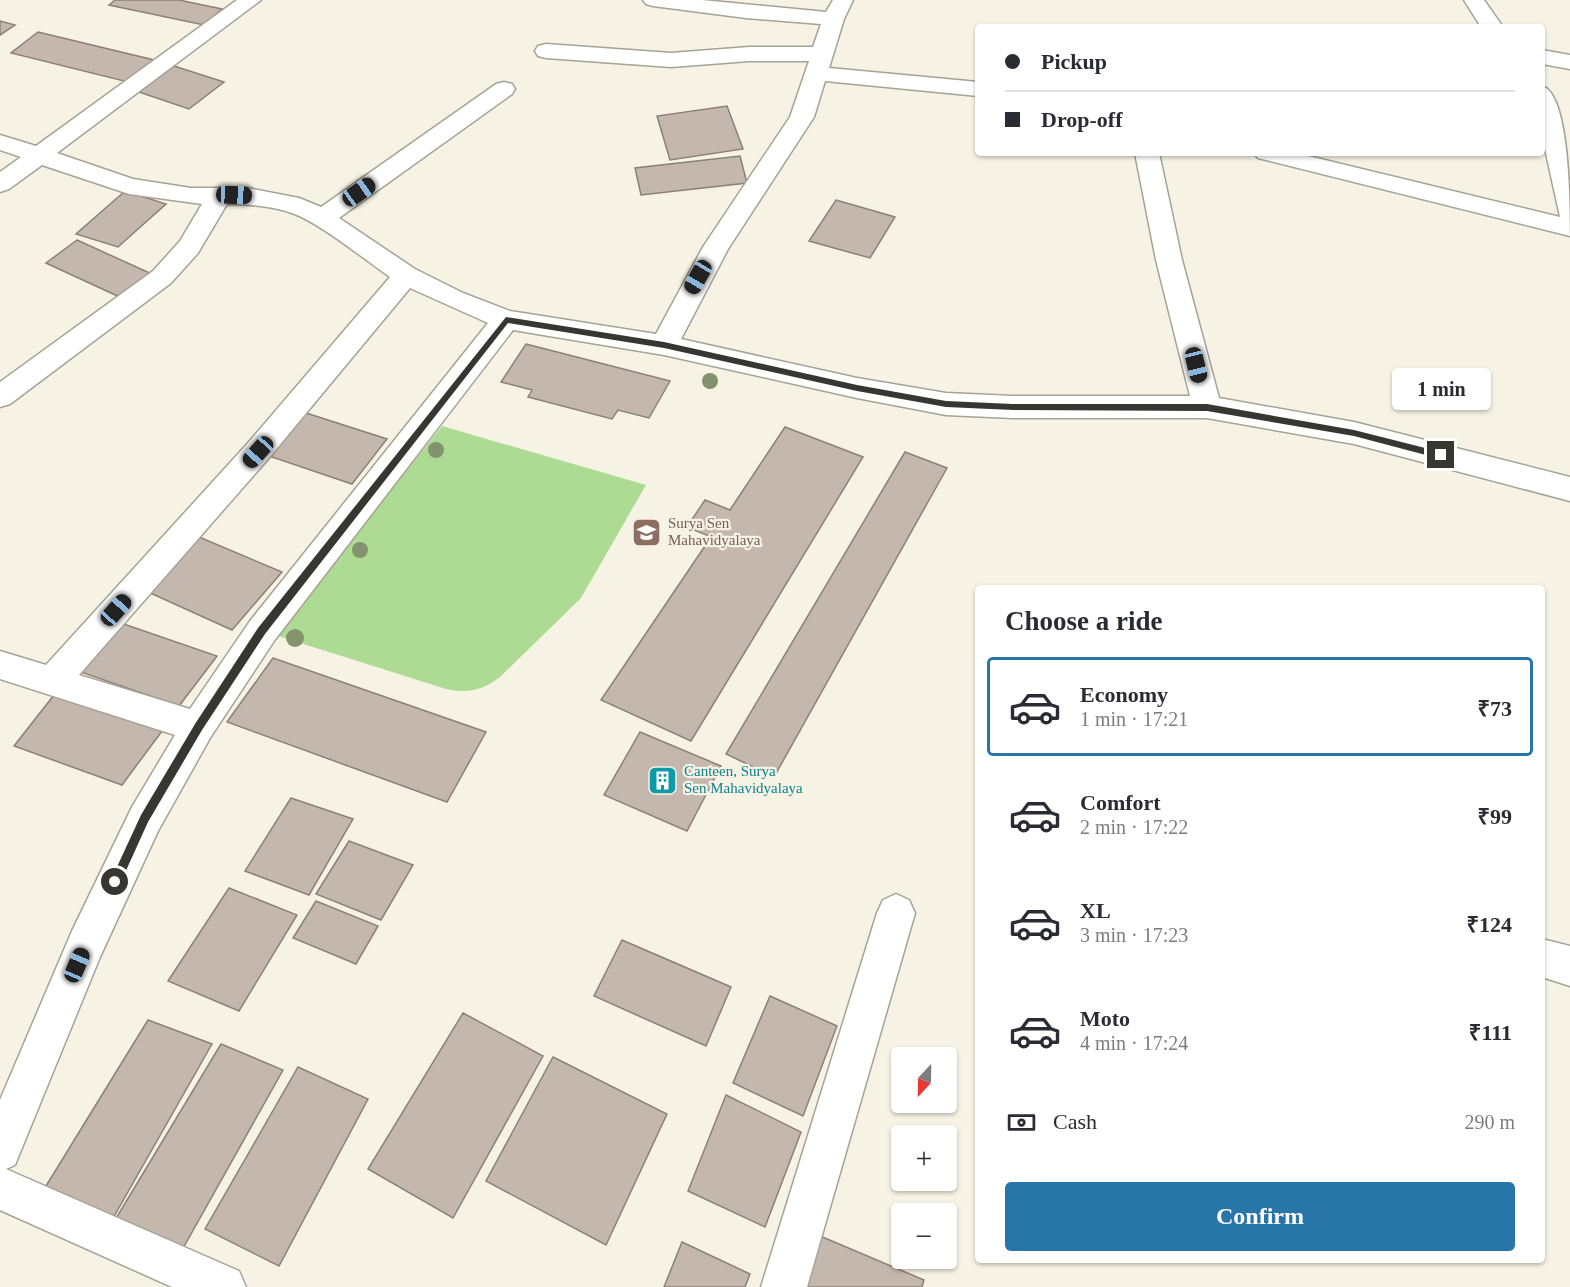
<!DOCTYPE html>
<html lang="en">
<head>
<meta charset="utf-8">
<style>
	:root { --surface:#fff; --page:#f2f2f3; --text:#2b2b33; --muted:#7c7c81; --line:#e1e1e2; --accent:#2875a8 }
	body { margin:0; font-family:Georgia,serif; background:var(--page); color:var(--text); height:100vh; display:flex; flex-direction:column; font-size:22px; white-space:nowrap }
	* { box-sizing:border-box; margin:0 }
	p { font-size:20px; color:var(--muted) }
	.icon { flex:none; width:33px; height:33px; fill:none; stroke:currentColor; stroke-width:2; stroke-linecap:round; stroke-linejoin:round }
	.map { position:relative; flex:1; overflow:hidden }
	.drawer { position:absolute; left:975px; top:585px; width:570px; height:678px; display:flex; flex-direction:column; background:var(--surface); border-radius:6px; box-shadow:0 2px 4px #0004 }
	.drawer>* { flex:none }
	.banner { position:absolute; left:975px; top:24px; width:570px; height:132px; border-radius:6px; box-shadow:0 2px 4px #0004; display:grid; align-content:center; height:132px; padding:0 30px; background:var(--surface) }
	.needle { width:39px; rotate:202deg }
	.tools { position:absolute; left:891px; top:1047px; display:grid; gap:12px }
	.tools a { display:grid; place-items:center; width:66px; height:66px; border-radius:6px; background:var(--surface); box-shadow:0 2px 4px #0004; font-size:30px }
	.end { position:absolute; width:27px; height:27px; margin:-14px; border:8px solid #383630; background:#fff; box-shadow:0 0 0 3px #fff }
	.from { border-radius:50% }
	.bubble { position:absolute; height:42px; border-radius:6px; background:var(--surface); box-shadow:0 2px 4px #0004; font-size:20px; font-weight:800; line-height:42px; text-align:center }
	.car { position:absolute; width:18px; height:36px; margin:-18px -9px; border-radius:8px; box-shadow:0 0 4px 2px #0007; background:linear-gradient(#222 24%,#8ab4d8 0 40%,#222 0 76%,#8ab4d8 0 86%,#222 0) }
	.banner b { display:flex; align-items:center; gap:21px; height:57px; font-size:22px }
	.banner b+b { border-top:2px solid var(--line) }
	.banner i { width:15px; height:15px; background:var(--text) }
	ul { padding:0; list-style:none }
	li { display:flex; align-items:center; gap:18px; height:99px; margin:0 12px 9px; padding:0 18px; border:3px solid transparent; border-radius:6px }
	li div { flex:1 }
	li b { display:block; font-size:22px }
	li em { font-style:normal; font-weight:800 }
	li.active { border-color:var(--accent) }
	li>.icon { width:54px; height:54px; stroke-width:1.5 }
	h2 { padding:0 30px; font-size:27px; line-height:72px }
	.pay { display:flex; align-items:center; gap:15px; height:66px; padding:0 30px; font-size:22px }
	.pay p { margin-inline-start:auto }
	.button { display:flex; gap:12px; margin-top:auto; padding:12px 30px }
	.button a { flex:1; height:69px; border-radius:6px; background:var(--accent); color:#fff; font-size:24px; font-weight:800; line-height:69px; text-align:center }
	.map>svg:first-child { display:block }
	.green { fill:#aedb94 }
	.building { fill:#c4b8ae; stroke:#8c8177; stroke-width:1.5 }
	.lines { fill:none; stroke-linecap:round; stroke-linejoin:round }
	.street-casing { stroke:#a6a294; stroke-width:3 }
	.street { fill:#fff; fill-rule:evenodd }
	.tree { fill:#84926e }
	.route { fill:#383630 }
	.labels { text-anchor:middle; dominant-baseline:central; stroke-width:4.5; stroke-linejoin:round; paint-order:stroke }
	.education-label { font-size:15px; fill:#785e54; stroke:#f7f3e4; text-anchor:start }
	.culture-label { font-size:15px; fill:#0d838f; stroke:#f7f3e4; text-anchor:start }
</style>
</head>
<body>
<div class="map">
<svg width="1570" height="1287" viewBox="0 0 1570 1287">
	<rect width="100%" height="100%" fill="#f7f3e4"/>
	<path class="green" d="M 442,426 L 646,485 L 581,598 L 500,677 C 483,690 468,694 446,689 L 275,635 Z"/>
	<g class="building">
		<path d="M 115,0 L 179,0 L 222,9 L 204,25 L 109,5 Z"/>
		<path d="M 0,21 L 15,25 L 0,35 Z"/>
		<path d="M 38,32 L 154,60 L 128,82 L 11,53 Z"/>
		<path d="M 174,66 L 224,82 L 189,109 L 139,92 Z"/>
		<path d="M 727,106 L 743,149 L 670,160 L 657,116 Z"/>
		<path d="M 740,156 L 747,183 L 641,195 L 635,168 Z"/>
		<path d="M 125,191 L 166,204 L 118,247 L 76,234 Z"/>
		<path d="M 836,200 L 895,217 L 870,258 L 809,241 Z"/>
		<path d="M 77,240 L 154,275 L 124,299 L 46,263 Z"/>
		<path d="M 526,344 L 670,381 L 649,418 L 618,410 L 612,419 L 528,397 L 532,390 L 501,382 Z"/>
		<path d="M 303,412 L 387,439 L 352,484 L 266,455 Z"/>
		<path d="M 785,427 L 863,457 L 691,741 L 601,700 L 711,537 L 687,527 L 705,500 L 730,510 Z"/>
		<path d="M 905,452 L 947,468 L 774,777 L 726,754 Z"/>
		<path d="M 199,537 L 282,572 L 232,630 L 148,592 Z"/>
		<path d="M 115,621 L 217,656 L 179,706 L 75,670 Z"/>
		<path d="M 273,658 L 486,732 L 447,802 L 227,722 Z"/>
		<path d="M 58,690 L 165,727 L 122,785 L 14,746 Z"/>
		<path d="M 640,732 L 721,766 L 687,831 L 604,795 Z"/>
		<path d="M 291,798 L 353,819 L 309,895 L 245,871 Z"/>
		<path d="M 349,841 L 413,865 L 381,920 L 316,894 Z"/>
		<path d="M 229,888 L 297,915 L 239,1011 L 168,981 Z"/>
		<path d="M 316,901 L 378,926 L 356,964 L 293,938 Z"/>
		<path d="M 622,940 L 731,987 L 706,1046 L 594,996 Z"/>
		<path d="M 770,996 L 837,1026 L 803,1116 L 733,1083 Z"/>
		<path d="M 463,1013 L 543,1056 L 453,1218 L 368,1169 Z"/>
		<path d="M 148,1020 L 212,1044 L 108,1227 L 38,1199 Z"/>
		<path d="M 221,1044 L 283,1070 L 182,1250 L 115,1220 Z"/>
		<path d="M 553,1057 L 667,1114 L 606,1245 L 486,1181 Z"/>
		<path d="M 298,1067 L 368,1099 L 279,1266 L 205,1229 Z"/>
		<path d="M 726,1095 L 801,1132 L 765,1227 L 688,1191 Z"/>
		<path d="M 806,1230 L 924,1280 L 922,1287 L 787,1287 Z"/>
		<path d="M 682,1242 L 750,1274 L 745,1287 L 664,1287 Z"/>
	</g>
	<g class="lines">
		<defs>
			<g id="street">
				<path d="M 237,0 L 261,0 L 57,153 L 133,179 L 191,188 L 248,188 L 299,198 L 321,207 L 496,84 L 504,82 L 512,84 L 515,89 L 512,94 L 339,218 L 415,269 L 463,293 L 510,311 L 656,334 L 703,247 L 790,117 L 809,61 L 749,61 L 671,67 L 546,58 L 538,56 L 535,51 L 538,46 L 546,44 L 671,53 L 749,47 L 813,47 L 821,24 L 746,18 L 653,6 L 646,4 L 643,0 L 702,0 L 826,12 L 833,0 L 853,0 L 844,19 L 829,68 L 978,82 L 978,96 L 825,81 L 814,117 L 728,249 L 681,339 L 857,378 L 946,393 L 1013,396 L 1190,396 L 1156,260 L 1135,153 L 1159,153 L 1182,260 L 1219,398 L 1354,422 L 1570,477 L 1570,501 L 1354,444 L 1207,418 L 1013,418 L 946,415 L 857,398 L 664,355 L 513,330 L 274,641 L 210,738 L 158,831 L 100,957 L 15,1165 L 6,1169 L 239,1271 L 246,1287 L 172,1287 L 0,1210 L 0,1100 L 72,931 L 132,807 L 175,735 L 0,679 L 0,651 L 46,665 L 248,443 L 390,277 C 364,259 320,223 292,213 C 272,206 248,204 227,204 L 198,253 L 171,283 L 10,404 L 0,407 L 0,382 L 153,271 L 180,241 L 202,204 L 129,194 L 42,165 L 9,189 L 0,192 L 0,172 L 21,157 L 0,150 L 0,135 L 36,146 ZM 410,288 L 488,323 L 250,621 L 190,709 L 79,675 L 268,459 Z"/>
				<path d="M 1464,0 L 1484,0 L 1503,27 L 1481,27 Z"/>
				<path d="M 1542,50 L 1570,55 L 1570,69 L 1542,64 Z"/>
				<path d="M 1542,86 C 1570,94 1570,207 1570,236 L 1258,158 L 1254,153 L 1296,153 L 1560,217 L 1542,135 Z"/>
				<path d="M 896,894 L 909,900 L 915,913 L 807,1287 L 761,1287 L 877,913 L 883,900 Z"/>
				<path d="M 1542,939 L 1570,946 L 1570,986 L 1542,977 Z"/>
			</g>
		</defs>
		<use href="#street" class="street-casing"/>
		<use href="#street" class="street"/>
	</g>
	<g class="tree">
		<circle cx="710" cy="381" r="8"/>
		<circle cx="436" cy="450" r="8"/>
		<circle cx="360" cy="550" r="8"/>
		<circle cx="295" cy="638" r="9"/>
	</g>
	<path class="route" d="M 506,317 L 664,342 L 857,385 L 946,401 L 1013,404 L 1207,404 L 1354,430 L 1441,452 L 1445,455 L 1441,459 L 1354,436 L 1207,411 L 1013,410 L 946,407 L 857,391 L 664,348 L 508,323 L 265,634 L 202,730 L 148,822 L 119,886 L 111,886 L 110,882 L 141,815 L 195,724 L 258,628 Z"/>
	<defs>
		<symbol id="university-square" viewBox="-11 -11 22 22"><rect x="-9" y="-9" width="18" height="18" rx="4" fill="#8d6e63" stroke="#f7f3e4"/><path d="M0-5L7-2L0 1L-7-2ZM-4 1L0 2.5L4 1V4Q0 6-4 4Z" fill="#fff"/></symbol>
		<symbol id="building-square" viewBox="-11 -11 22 22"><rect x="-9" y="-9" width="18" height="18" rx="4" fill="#0f9aa8" stroke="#f7f3e4"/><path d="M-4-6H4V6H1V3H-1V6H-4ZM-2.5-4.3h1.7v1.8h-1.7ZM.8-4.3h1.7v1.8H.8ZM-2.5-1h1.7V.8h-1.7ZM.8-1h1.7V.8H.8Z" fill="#fff"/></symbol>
	</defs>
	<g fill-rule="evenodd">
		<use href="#university-square" x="630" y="516" width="33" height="33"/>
		<use href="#building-square" x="646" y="764" width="33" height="33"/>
	</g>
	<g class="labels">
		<g class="education-label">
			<text x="668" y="523">Surya Sen<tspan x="668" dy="17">Mahavidyalaya</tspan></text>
		</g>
		<g class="culture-label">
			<text x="684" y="771">Canteen, Surya<tspan x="684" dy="17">Sen Mahavidyalaya</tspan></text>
		</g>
	</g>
</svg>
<div class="tools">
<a><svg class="needle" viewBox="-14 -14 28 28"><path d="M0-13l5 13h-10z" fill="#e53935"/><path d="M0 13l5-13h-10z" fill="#7c7c81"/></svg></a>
<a>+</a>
<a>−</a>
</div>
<i class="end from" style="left:115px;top:882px"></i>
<i class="end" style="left:1441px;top:455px"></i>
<div class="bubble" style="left:1392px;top:368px;width:99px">1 min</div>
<i class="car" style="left:359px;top:192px;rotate:55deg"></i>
<i class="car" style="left:234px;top:195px;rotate:92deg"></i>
<i class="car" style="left:698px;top:277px;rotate:210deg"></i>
<i class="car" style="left:1196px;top:365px;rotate:166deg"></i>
<i class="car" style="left:258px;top:452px;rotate:222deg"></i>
<i class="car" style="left:116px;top:610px;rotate:42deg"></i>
<i class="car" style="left:77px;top:965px;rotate:23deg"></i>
<div class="banner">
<b><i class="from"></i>Pickup</b>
<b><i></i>Drop-off</b>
</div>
<section class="drawer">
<h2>Choose a ride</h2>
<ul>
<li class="active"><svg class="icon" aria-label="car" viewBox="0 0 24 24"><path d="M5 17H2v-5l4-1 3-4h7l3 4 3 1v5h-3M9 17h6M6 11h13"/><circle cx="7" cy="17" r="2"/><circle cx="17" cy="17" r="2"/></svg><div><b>Economy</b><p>1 min · 17:21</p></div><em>₹73</em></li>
<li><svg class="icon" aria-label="car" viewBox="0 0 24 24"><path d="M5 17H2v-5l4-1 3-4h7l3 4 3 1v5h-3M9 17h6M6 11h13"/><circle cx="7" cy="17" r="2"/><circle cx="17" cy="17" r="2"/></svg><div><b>Comfort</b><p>2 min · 17:22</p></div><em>₹99</em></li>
<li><svg class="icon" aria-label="car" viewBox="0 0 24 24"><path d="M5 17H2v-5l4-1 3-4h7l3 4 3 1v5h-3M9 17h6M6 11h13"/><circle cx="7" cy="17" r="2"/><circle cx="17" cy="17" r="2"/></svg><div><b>XL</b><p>3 min · 17:23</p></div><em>₹124</em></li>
<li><svg class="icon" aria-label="car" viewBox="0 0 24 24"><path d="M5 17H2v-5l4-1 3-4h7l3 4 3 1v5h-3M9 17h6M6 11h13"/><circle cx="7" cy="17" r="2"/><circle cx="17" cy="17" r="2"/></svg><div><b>Moto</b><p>4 min · 17:24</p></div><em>₹111</em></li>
</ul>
<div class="pay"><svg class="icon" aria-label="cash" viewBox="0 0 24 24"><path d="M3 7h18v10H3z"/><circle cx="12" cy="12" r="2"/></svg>Cash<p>290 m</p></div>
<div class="button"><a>Confirm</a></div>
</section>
</div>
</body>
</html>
